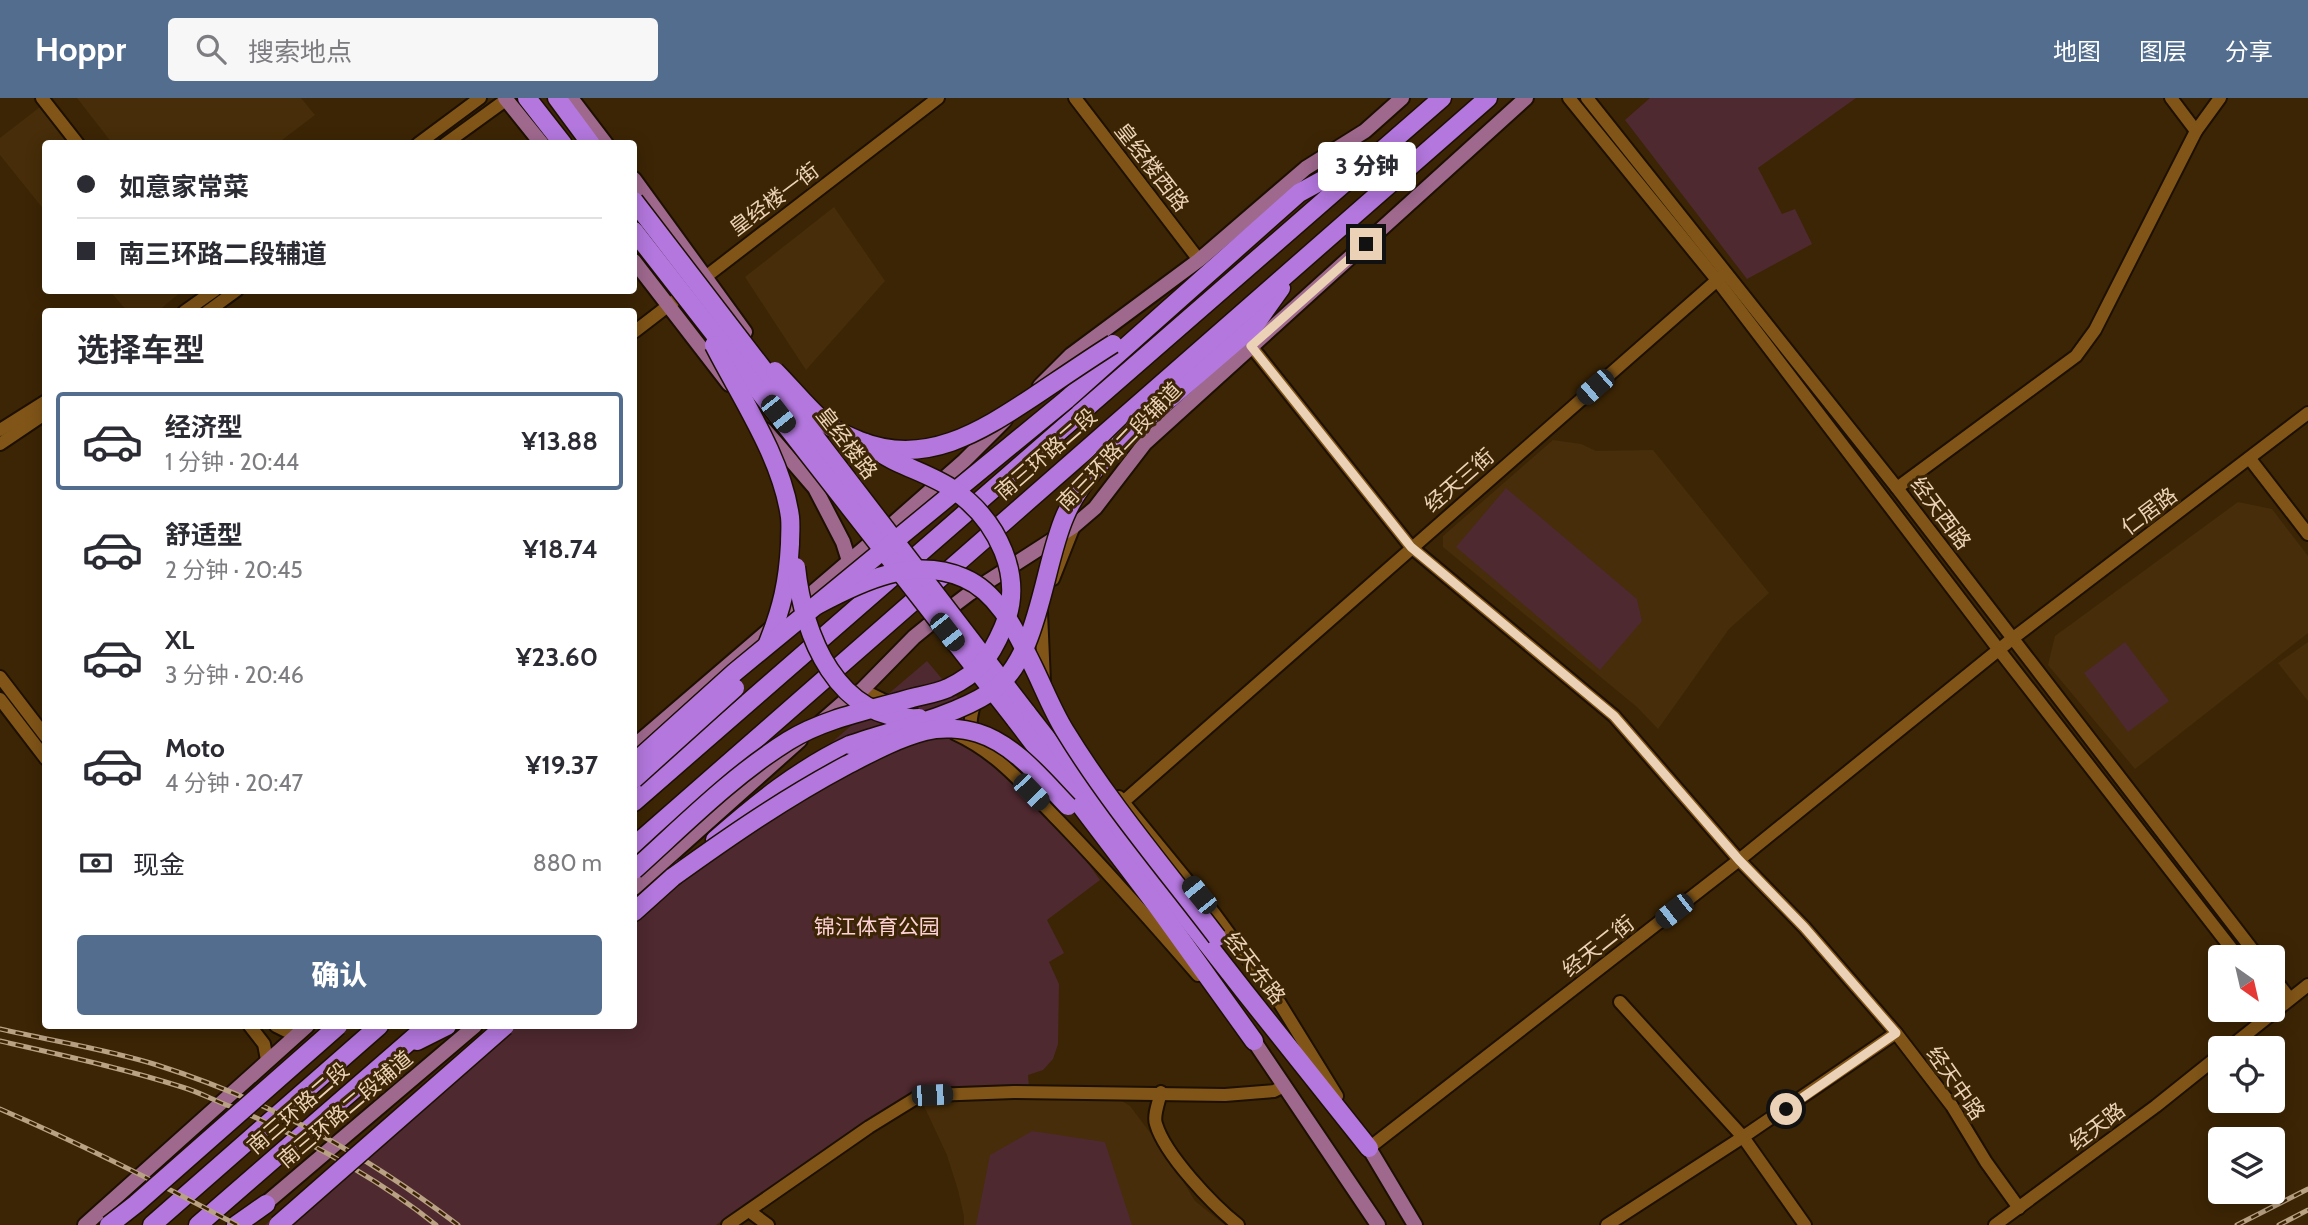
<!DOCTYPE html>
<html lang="zh">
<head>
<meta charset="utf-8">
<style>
	:root { --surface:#fff; --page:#f7f7f7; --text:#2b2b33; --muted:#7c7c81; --line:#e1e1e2; --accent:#526d8d }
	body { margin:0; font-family:Cabin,"Noto Sans SC",sans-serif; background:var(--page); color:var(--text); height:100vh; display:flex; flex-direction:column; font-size:26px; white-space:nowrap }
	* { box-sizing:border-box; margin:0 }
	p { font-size:23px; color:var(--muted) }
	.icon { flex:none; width:38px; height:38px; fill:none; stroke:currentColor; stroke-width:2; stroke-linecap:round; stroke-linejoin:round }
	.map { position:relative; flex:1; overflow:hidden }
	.drawer { position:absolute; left:42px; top:210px; width:595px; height:721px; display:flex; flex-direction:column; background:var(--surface); border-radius:7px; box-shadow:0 4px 18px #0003 }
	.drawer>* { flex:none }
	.guide { position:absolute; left:42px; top:42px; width:595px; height:154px; border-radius:7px; box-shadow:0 4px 18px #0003; display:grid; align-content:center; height:154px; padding:0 35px; background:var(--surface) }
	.needle { width:46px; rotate:146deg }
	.controls { position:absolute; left:2208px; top:847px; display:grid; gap:14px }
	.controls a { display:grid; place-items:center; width:77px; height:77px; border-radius:7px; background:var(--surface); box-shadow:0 4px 18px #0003; font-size:35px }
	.end { position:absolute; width:32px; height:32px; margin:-16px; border:9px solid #ebd2b6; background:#111; box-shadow:0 0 0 4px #111 }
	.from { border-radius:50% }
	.bubble { position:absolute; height:49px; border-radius:7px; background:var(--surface); box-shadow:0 4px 18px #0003; font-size:23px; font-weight:800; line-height:49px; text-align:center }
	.car { position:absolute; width:21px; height:42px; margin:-21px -10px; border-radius:9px; box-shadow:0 0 5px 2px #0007; background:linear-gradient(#222 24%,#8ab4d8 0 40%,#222 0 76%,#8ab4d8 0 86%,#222 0) }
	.guide b { display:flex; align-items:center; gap:24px; height:66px; font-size:26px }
	.guide b+b { border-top:2px solid var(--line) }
	.guide i { width:18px; height:18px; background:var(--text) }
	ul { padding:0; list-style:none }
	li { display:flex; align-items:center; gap:21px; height:98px; margin:0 14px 10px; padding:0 21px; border:4px solid transparent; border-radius:7px }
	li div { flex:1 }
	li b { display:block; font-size:26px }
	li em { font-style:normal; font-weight:800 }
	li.selected { border-color:var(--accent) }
	li>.icon { width:63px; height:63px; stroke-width:1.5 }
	h2 { padding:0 35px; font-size:32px; line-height:84px }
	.pay { display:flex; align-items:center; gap:18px; height:77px; padding:0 35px; font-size:26px }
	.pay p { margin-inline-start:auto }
	.cta { display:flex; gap:14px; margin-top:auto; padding:14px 35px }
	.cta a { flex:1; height:80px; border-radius:7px; background:var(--accent); color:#fff; font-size:28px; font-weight:800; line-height:80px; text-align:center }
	header { display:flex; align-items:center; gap:42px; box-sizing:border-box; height:98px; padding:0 35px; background:var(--accent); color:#fff }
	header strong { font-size:33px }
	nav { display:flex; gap:38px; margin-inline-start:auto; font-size:24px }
	.search { width:490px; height:63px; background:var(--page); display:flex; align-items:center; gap:18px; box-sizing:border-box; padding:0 24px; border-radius:7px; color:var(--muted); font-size:26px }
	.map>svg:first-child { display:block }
	.built { fill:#472d09 }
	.green { fill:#4e292f }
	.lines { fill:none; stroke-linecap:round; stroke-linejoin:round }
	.minor-casing { stroke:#1d1001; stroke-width:16 }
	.major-casing { stroke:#1d1001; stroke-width:18 }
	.highway-casing { stroke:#1d1001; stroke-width:21 }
	.minor { stroke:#815518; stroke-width:12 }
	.major { stroke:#9f698e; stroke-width:14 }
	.highway { stroke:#b377dd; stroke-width:18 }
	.rail-casing { stroke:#b9a184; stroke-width:5 }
	.rail { stroke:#3c2505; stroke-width:2.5; stroke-dasharray:8; stroke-linecap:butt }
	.highway-bridge-casing { stroke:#1d1001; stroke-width:21; stroke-linecap:butt }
	.highway-bridge { stroke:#b377dd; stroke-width:18 }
	.route { stroke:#ebd2b6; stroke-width:9 }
	.labels { text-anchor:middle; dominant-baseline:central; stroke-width:6; stroke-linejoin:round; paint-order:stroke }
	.street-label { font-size:21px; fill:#ebd2b6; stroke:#3c2505 }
	.park-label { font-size:21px; fill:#fdd2d7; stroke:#3c2505 }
</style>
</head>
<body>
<header>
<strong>Hoppr</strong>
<div class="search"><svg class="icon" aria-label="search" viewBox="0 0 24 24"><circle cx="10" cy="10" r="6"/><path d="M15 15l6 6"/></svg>搜索地点</div>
<nav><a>地图</a><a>图层</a><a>分享</a></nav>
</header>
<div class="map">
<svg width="2308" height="1127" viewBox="0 0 2308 1127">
	<rect width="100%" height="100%" fill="#3c2505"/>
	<g class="built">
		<path d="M 77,0 L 301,0 L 315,17 L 278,45 L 112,45 Z"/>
		<path d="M 40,9 L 69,45 L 46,46 L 45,113 L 0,57 L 0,40 Z"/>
		<path d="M 834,109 L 885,183 L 806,272 L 745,179 Z"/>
		<path d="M 110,193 L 182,193 L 157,214 L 127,213 Z"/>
		<path d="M 1553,342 L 1581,346 L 1596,353 L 1653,352 L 1769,495 L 1729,531 L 1658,631 L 1637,609 L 1443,449 L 1443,438 Z"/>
		<path d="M 2238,404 L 2272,411 L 2308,458 L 2308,535 L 2135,671 L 2048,567 L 2055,538 Z"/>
		<path d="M 2308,544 L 2308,603 L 2278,565 Z"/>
		<path d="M 1114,998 L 1130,1008 L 1169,1060 L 1195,1103 L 1225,1127 L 964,1127 L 964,1118 L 958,1092 L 947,1057 L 924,1008 L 936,1004 Z"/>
	</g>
	<g class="green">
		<path d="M 1650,0 L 1856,0 L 1758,70 L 1782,116 L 1795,111 L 1812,146 L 1747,181 L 1625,22 Z"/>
		<path d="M 1506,390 L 1637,501 L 1642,523 L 1600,572 L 1456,449 Z"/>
		<path d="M 2125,544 L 2169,603 L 2128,634 L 2084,575 Z"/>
		<path d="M 927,563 L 1037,694 L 1100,782 L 1047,822 L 1064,855 L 1049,864 L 1059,886 L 1058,946 L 1053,961 L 1043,972 L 1028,977 L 1029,989 C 988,989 942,983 903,999 L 716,1127 L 265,1127 L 499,928 L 634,928 L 634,813 Z"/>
		<path d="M 1032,1033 L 1105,1044 L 1132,1127 L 976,1127 L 990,1057 Z"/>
	</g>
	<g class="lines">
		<defs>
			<g id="minor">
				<path d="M 42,0 L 78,46"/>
				<path d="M 1075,0 L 1199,162"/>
				<path d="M 1569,0 L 1717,182 L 1999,552 L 2238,859"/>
				<path d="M 1587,0 L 1897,390 L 2258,859"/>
				<path d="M 2171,0 L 2196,33"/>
				<path d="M 418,46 L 480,0"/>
				<path d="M 445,46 L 507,1"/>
				<path d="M 184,214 L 215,192"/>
				<path d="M 207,214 L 237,192"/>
				<path d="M 634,234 L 938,0"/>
				<path d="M 1251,248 L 1411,449 L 1614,618 L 1739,762 L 1804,829 L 1896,935 L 1952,1008 L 1986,1064 L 2019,1110"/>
				<path d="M 0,332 L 46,303"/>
				<path d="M 0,346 L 46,315"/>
				<path d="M 2250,361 L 2308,436"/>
				<path d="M 1897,390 L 2076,258 L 2095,232 L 2196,33 L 2220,0"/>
				<path d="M 1053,481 L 1074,428"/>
				<path d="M 1041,514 L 1044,584"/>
				<path d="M 0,579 L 46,639"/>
				<path d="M 862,592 L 893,607"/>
				<path d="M 0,601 L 46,661"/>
				<path d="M 954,635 C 996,654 1021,684 1053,717 C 1103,768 1151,823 1198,877"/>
				<path d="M 971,641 C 970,626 970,614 977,601"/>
				<path d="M 1119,699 L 1214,815 L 1279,904 L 1337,998"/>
				<path d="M 1123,704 L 1723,177"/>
				<path d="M 2273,879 L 2290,901"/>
				<path d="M 1620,904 L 1743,1039 L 1805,1127"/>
				<path d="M 250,928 L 264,946 L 267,962"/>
				<path d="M 276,928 L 286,933 L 298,935"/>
				<path d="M 2229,950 L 2308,887"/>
				<path d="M 1161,994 C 1159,1003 1153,1018 1156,1026 C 1165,1057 1213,1107 1238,1127"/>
				<path d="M 1365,1044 L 1369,1050 L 1739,762 L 2012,541 L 2308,315"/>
				<path d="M 749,1113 L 768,1127"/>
				<path d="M 728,1127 L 869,1029 L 916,1000 L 932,997 L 1014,994 L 1225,997 L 1274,993 L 1284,988"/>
				<path d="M 1607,1127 L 1743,1039 L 1896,935"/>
				<path d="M 1995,1127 L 2156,1008 L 2221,956"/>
			</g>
			<g id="major">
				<path d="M 505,0 L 542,46"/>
				<path d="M 571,0 L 606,46"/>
				<path d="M 634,81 L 745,234"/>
				<path d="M 634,163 L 729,286"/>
				<path d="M 1040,288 L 1071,257 L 1199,162 L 1306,70 L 1365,33 L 1402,0"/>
				<path d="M 765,332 L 815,390 L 843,444 L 849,463"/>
				<path d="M 821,624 L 845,603 L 862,592 L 914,539 L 941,517 L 970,495 L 1074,428 L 1095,410 L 1145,345 L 1526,0"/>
				<path d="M 634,648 L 896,423 L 964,363 L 1005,322"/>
				<path d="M 634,790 L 800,642"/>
				<path d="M 1254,943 L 1378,1127"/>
				<path d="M 1369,1050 L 1415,1127"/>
				<path d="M 258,1112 L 475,928"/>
				<path d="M 85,1127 L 307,928"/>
			</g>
			<g id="highway">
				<path d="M 527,0 L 563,46"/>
				<path d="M 557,0 L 591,46"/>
				<path d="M 1066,302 L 1299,95 L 1341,72"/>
				<path d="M 1138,328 L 1254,228 L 1281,190"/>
				<path d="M 1026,614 L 1244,893 L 1369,1050"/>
				<path d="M 1015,621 L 1157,808 L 1254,943"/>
				<path d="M 634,704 L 1442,0"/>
				<path d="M 715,742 C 757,705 799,671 850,647"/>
				<path d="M 634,748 L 1488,0"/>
				<path d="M 634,814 L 683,770"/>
				<path d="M 417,943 L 447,928"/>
				<path d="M 152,1127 L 379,928"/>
				<path d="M 198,1127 L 427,928"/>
				<path d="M 236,1127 L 266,1106"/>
			</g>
		</defs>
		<use href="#minor" class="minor-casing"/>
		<use href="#major" class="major-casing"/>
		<use href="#highway" class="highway-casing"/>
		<use href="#minor" class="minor"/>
		<use href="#major" class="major"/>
		<use href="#highway" class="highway"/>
		<defs>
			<g id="rail">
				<path d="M 0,931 C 52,943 106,951 157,967 C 270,1003 363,1055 458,1127"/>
				<path d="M 0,943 C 61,957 122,970 182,989 C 199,994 215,1003 232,1009 C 303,1040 375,1078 436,1127"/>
				<path d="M 0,1011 C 81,1046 159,1085 237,1127"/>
				<path d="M 2237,1127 L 2308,1091"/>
				<path d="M 2279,1127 L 2308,1112"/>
			</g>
		</defs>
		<use href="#rail" class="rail-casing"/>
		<use href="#rail" class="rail"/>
		<defs>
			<g id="highway-bridge">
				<path d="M 634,103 L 1026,614"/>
				<path d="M 634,133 L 1015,621"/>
				<path d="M 714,247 C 741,300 782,360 790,419 C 791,428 790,437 790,446 C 788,484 782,510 768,545"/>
				<path d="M 775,273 C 791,289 806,308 823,323 C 833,332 848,338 860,343 C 925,369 980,334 1033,299 C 1060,281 1086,263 1113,246"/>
				<path d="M 796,469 C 803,537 837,624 919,620"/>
				<path d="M 817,507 C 862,483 913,458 964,480 C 999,495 1016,534 1032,566 C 1043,588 1052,612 1065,633 C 1109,705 1166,772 1217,839"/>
				<path d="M 850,647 C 891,633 954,618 989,595 C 1040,562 1042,470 1065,418 C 1080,382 1111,354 1138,328"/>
				<path d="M 634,665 L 735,574 L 1066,302"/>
				<path d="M 634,681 L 735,590"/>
				<path d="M 634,772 C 683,728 732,678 788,643 C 825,620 871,612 912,600 C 924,597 937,595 948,590 C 979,575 990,560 1003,530 C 1026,479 997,422 954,392 C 937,380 916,373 897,364 C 886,359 876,352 865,345"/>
				<path d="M 673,779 C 730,738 785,700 847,667 C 872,654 898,640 925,633 C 941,629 962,630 978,635 C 1014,646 1043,682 1068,708"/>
				<path d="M 109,1127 L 136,1106 L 338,928"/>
				<path d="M 278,1127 L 505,928"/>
			</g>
		</defs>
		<use href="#highway-bridge" class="highway-bridge-casing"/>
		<use href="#highway-bridge" class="highway-bridge"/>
	</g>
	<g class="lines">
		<path class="route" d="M 1366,146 L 1251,248 L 1411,449 L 1614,618 L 1739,762 L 1804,829 L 1896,935 L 1786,1011"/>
	</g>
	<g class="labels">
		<g class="street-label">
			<text transform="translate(1152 69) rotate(52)">皇经楼西路</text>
			<text transform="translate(774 101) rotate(-37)">皇经楼一街</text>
			<text transform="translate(847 345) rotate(52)">皇经楼路</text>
			<text transform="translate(1119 348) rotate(-46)">南三环路二段辅道</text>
			<text transform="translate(1046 356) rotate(-41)">南三环路二段</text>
			<text transform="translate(1459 382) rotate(-41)">经天三街</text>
			<text transform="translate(2149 413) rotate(-37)">仁居路</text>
			<text transform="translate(1941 415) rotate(53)">经天西路</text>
			<text transform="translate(1598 848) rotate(-38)">经天二街</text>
			<text transform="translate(1255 870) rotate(52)">经天东路</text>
			<text transform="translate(1956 985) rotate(55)">经天中路</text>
			<text transform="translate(298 1010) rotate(-41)">南三环路二段</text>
			<text transform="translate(345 1011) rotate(-40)">南三环路二段辅道</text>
			<text transform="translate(2097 1028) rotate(-37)">经天路</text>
		</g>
		<g class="park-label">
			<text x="877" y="828">锦江体育公园</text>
		</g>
	</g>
</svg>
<div class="controls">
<a><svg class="needle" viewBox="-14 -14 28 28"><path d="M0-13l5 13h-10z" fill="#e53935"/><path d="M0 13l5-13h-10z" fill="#7c7c81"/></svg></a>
<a><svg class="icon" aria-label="locate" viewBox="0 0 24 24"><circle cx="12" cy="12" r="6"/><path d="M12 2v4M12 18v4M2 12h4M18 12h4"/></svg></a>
<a><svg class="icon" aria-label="layers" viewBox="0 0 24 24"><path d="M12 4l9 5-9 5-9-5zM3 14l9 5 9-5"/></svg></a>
</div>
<i class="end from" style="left:1786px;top:1011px"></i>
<i class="end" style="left:1366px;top:146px"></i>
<div class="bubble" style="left:1318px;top:44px;width:98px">3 分钟</div>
<i class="car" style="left:1595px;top:289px;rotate:229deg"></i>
<i class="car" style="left:778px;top:316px;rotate:142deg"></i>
<i class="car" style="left:947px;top:534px;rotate:142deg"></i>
<i class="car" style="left:1031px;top:694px;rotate:136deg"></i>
<i class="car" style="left:1199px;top:797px;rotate:321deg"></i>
<i class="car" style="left:1674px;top:813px;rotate:232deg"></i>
<i class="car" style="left:932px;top:997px;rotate:87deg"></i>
<div class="guide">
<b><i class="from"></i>如意家常菜</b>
<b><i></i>南三环路二段辅道</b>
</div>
<section class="drawer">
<h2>选择车型</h2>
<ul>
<li class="selected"><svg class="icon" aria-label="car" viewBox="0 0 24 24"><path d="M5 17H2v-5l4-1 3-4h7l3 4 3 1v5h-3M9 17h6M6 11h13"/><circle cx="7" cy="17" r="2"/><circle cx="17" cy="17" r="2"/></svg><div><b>经济型</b><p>1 分钟 · 20:44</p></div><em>¥13.88</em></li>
<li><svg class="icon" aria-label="car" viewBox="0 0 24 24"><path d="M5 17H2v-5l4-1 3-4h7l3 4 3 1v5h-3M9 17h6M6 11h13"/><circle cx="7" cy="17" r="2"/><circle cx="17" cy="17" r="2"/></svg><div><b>舒适型</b><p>2 分钟 · 20:45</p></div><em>¥18.74</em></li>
<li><svg class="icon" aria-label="car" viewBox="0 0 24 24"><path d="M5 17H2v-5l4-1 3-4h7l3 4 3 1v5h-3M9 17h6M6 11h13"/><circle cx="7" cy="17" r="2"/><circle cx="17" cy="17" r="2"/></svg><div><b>XL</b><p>3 分钟 · 20:46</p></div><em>¥23.60</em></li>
<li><svg class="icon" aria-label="car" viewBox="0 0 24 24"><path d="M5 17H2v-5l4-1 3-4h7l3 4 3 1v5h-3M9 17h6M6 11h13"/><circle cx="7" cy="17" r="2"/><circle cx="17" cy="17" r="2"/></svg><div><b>Moto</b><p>4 分钟 · 20:47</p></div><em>¥19.37</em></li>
</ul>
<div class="pay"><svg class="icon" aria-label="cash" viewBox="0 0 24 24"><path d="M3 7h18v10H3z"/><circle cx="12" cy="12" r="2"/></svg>现金<p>880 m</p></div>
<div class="cta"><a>确认</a></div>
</section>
</div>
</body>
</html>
